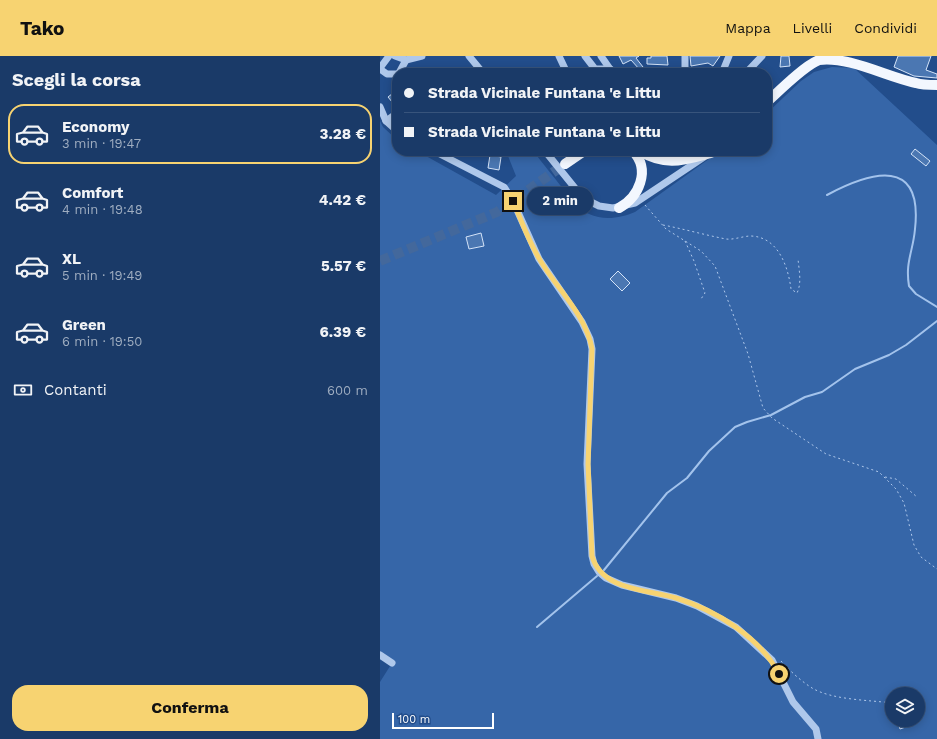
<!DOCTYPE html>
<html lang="it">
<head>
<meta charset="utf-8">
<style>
	:root { --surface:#1a3a68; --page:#274571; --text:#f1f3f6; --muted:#9fadc0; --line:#38547c; --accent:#f7d371 }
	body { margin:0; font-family:"Work Sans",sans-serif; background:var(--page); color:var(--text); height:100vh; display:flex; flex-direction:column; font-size:15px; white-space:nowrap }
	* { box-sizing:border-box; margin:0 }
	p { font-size:13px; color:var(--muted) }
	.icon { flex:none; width:22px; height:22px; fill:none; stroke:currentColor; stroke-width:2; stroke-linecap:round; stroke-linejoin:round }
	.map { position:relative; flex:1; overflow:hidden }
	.details { display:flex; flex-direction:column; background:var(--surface); width:380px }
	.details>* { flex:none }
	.top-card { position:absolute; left:12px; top:12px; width:380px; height:88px; border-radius:16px; box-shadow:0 2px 10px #0003,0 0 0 1px var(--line); display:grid; align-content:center; height:88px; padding:0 12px; background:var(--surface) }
	.buttons { position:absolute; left:505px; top:631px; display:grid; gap:8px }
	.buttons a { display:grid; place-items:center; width:40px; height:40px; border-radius:50%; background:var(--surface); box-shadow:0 2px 10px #0003,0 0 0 1px var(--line); font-size:20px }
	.scale { position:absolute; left:12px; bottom:10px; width:102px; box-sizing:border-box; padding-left:4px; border:2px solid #fff; border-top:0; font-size:11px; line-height:14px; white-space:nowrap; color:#fff; -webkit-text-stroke:3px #224d8b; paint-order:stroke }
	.end { position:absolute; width:18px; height:18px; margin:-9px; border:5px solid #f7d371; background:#111; box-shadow:0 0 0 2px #111 }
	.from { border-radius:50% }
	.bubble { position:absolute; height:28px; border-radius:14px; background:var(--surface); box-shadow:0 2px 10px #0003,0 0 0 1px var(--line); font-size:13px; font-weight:700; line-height:28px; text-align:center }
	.top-card b { display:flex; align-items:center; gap:14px; height:38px; font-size:15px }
	.top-card b+b { border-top:1px solid var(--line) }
	.top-card i { width:10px; height:10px; background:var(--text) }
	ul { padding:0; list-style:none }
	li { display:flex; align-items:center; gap:12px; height:60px; margin:0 8px 6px; padding:0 4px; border:2px solid transparent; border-radius:16px }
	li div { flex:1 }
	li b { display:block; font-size:15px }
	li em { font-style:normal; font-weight:700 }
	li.active { border-color:var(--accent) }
	li>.icon { width:36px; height:36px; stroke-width:1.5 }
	h2 { padding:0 12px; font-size:18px; line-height:48px }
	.pay { display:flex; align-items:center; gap:10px; height:44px; padding:0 12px; font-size:15px }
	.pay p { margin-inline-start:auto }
	.button { display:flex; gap:8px; margin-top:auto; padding:8px 12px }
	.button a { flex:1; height:46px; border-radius:16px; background:var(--accent); color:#111; font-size:16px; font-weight:700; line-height:46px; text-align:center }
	header { display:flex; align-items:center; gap:24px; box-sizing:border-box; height:56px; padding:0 20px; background:var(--accent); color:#111 }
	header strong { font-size:19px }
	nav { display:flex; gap:22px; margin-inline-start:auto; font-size:14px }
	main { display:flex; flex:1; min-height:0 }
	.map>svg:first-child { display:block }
	.green { fill:#3666a8; fill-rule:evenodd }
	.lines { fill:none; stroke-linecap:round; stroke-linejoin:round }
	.stream { stroke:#a3c3ec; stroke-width:2 }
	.building { fill:#4b77b2; stroke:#d4e3f8 }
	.major-tunnel { stroke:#43689c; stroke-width:10; stroke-dasharray:10 5; stroke-linecap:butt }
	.path { stroke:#afc8eb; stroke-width:1; stroke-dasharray:2 3; stroke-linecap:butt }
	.minor { stroke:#afc8eb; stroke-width:7 }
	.major { stroke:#f3f7fe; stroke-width:10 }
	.route { stroke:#f7d371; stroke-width:5 }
</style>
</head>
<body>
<header>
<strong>Tako</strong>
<nav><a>Mappa</a><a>Livelli</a><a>Condividi</a></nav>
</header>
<main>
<section class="details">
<h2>Scegli la corsa</h2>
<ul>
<li class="active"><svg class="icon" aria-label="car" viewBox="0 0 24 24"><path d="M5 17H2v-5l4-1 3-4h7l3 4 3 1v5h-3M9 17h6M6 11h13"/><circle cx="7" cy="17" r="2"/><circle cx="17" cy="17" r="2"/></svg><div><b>Economy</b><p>3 min · 19:47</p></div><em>3.28 €</em></li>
<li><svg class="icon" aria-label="car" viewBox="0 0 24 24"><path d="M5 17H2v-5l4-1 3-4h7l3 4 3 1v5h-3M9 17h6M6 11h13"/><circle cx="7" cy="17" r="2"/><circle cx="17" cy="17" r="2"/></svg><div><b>Comfort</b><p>4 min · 19:48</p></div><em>4.42 €</em></li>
<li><svg class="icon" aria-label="car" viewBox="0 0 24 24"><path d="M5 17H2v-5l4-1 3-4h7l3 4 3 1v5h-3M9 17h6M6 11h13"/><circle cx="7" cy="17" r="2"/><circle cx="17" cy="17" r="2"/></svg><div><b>XL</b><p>5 min · 19:49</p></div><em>5.57 €</em></li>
<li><svg class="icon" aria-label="car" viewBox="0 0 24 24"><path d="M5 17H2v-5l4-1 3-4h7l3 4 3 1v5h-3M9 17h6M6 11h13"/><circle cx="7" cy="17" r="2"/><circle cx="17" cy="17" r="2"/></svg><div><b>Green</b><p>6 min · 19:50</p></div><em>6.39 €</em></li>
</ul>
<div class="pay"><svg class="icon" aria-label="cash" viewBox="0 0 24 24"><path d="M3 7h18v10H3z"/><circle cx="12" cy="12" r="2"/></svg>Contanti<p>600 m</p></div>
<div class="button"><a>Conferma</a></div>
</section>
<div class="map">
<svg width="557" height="683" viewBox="0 0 557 683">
	<rect width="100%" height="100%" fill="#224d8b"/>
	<path class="green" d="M 452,11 L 474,12 L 557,89 L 557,683 L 0,683 L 0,626 L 12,607 L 0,599 L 0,65 L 3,71 L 17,84 L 17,95 L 37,95 L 116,139 L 136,120 L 126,95 L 153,95 C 164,108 196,152 209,158 C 224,165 241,162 255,156 L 340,95 L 387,95 L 387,57 L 421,25 L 434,16 ZM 512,638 L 538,638 L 538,664 L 512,664 Z"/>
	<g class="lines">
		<g class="stream">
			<path d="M 447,139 C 492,115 543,101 535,173 C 533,196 525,206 529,230 L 536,238 L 557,251"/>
			<path d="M 224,514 L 287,437 L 307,422 L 329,395 L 355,371 L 367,366 L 391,359 L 425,341 L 442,336 L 475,313 L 509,299 L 526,289 L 557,265"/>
			<path d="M 157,571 L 217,520"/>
		</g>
	</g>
	<g class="building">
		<path d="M 239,0 L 259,0 L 256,2 L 263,11 L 260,14 L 251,4 L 243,8 Z"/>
		<path d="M 271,0 L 287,0 L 288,9 L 267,8 L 267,2 L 271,2 Z"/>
		<path d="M 310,0 L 340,0 L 333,10 L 328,7 L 311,10 Z"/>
		<path d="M 401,0 L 409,0 L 410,10 L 400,11 Z"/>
		<path d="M 518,0 L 551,0 L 546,14 L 557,18 L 557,22 L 534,20 L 514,11 Z"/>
		<path d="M 17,34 L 17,52 L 8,41 Z"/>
		<path d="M 535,93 L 550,105 L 546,110 L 531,98 Z"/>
		<path d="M 110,99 L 121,101 L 119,114 L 108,112 Z"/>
		<path d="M 101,177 L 104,190 L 89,193 L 86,181 Z"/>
		<path d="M 238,215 L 250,227 L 242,235 L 230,223 Z"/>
		<path d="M 517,664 L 529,664 L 531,669 L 520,673 Z"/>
	</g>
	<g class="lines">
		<path class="major-tunnel" d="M 0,205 L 117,156 L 185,108"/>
		<g class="path">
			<path d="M 265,149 L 286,173 L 321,195 L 335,210 L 368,298 L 383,352 L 392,362 L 446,398 L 499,416 L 516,433 L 524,447 L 534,489 L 541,501 L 557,513"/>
			<path d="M 283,169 C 304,173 325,179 346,183 C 354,184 363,180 371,180 C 398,181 408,210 411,233 L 417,237 C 422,227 419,214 418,203"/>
			<path d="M 305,185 L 314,205 L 325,237 L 321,243"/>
			<path d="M 505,421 L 516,423 L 537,441"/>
			<path d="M 401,605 C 410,615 421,625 432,632 C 452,644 489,644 512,647"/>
		</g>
		<g class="minor">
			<path d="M 15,0 L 26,4 L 42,0"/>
			<path d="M 89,0 L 103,17"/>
			<path d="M 179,0 L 187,17"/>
			<path d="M 205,0 L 215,13 L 230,13"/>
			<path d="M 221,0 L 230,13 L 236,17"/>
			<path d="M 305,0 L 305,17"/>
			<path d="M 0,12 L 9,0"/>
			<path d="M 0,13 L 7,18 L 17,18"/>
			<path d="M 19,17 L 26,4"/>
			<path d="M 342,17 L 349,0"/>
			<path d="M 366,17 L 382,0"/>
			<path d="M 0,51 L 6,65 L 17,75"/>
			<path d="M 6,65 L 17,57"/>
			<path d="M 54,95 L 124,131 L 133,145 L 159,203 L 202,266 L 210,283 L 212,293 L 207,408 L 212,500 L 214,508 L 219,516 L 226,522 L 242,529 L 296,542 L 317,550 L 356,571 L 392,604 L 413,646 L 436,673 L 438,683"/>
			<path d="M 165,95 L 203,142 L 219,150 L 233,152 L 255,147 L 324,101"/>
			<path d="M 0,599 L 12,607"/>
		</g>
		<g class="major">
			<path d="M 387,46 C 399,35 425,9 439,4 C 469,0 507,21 536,27 C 542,29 550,29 557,29"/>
			<path d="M 260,95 C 286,111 304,104 331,97"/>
			<path d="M 185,108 L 204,95"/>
			<path d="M 239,152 C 259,141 271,114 253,95"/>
		</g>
	</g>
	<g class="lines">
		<path class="route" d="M 133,145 C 141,164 149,186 160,204 C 177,233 206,259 212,293 L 208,408 L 212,500 C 222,535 267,533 296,542 C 335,554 380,581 399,618"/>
	</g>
</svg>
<div class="buttons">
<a><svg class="icon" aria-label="layers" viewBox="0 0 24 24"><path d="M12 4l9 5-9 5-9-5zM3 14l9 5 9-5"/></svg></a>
</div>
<div class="scale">100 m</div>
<i class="end from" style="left:399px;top:618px"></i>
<i class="end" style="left:133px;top:145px"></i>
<div class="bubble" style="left:147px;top:131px;width:66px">2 min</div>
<div class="top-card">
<b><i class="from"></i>Strada Vicinale Funtana 'e Littu</b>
<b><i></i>Strada Vicinale Funtana 'e Littu</b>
</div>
</div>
</main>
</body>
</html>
